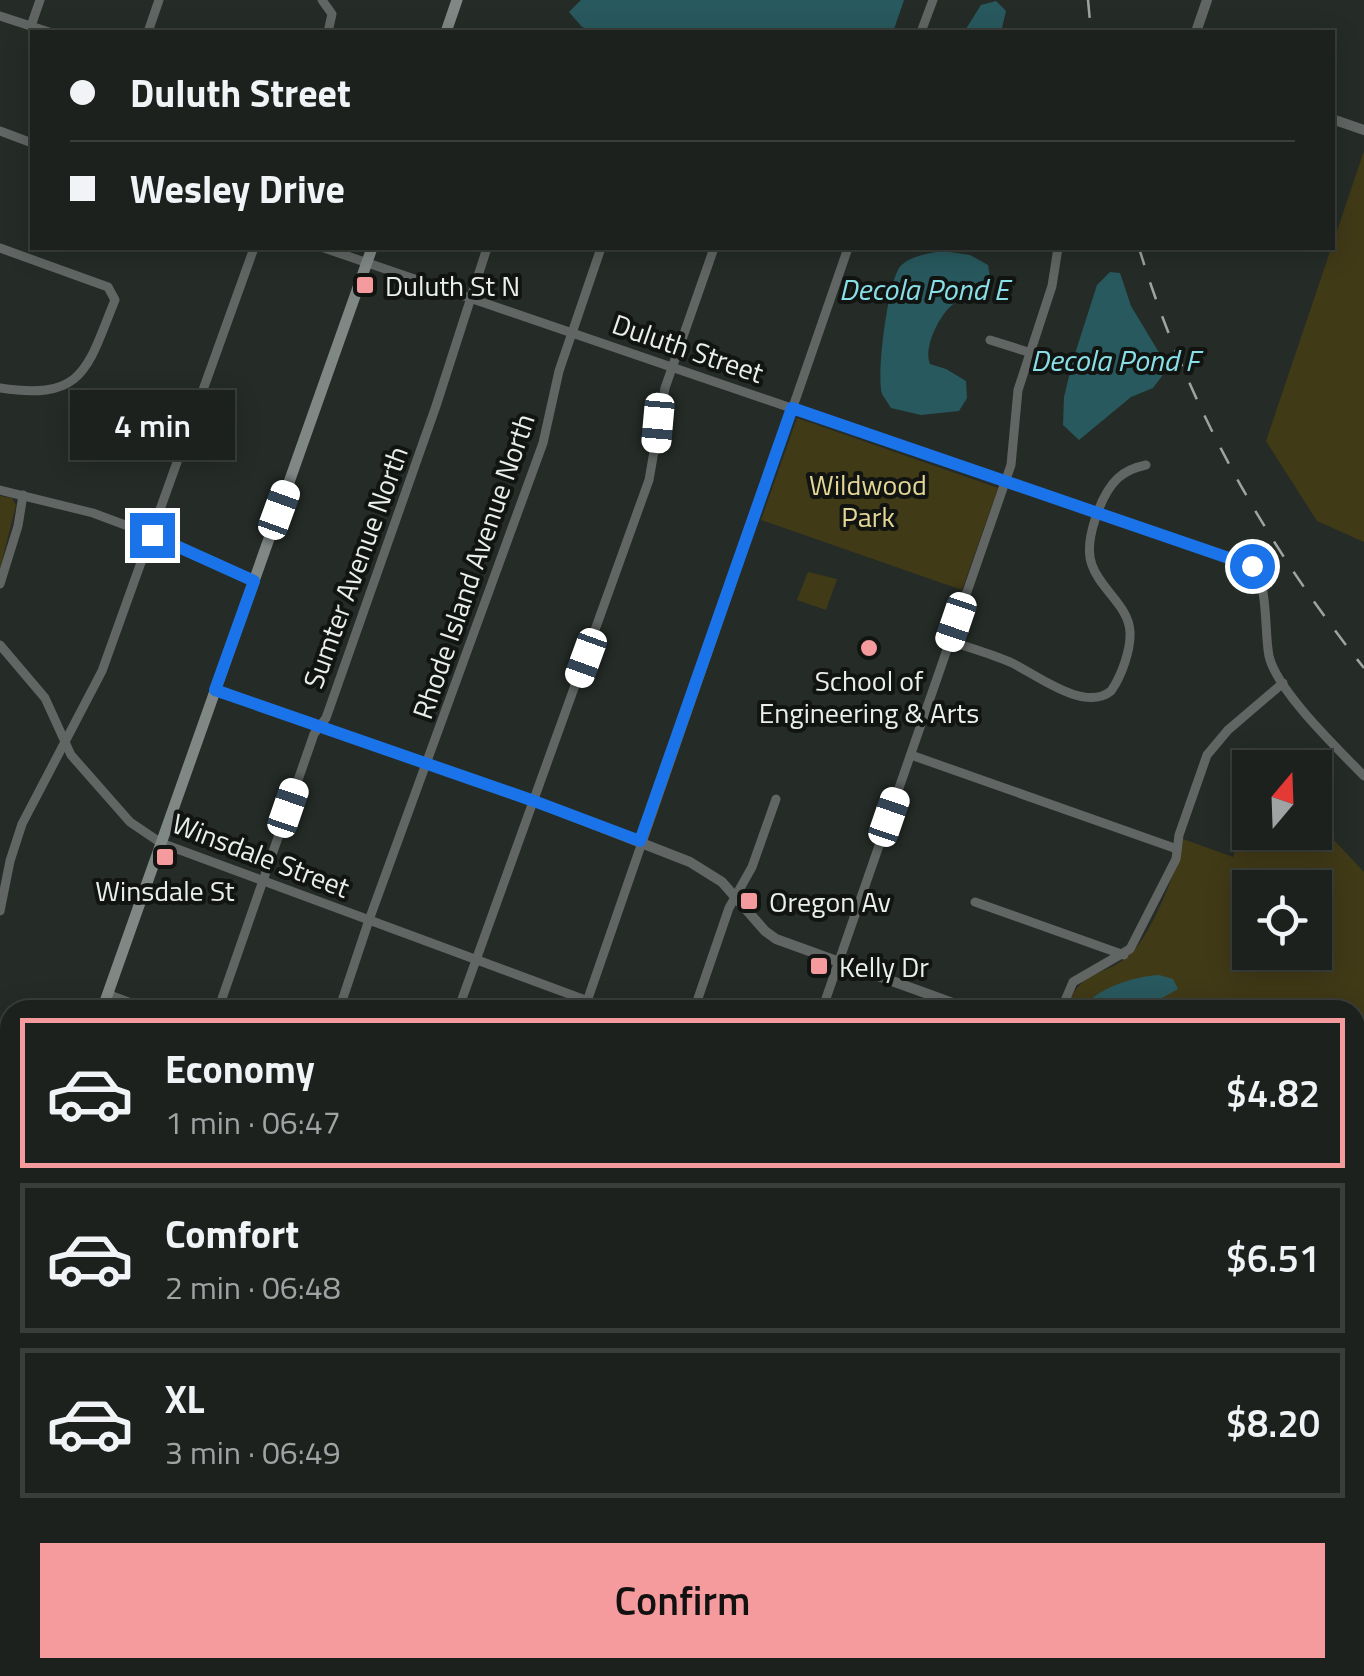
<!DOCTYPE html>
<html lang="en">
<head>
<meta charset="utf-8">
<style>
	:root { --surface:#1c211d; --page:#292e2a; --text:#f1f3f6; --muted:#a0a3a4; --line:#3a3e3b; --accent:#f59b9d }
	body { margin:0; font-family:"Titillium Web",sans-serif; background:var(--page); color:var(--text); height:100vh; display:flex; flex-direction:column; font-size:38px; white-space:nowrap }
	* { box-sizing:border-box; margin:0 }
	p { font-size:32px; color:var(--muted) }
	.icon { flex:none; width:55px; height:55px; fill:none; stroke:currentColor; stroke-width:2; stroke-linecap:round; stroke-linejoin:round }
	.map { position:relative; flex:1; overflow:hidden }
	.sheet { position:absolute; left:0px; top:1000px; width:1365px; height:678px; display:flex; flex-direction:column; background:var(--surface); border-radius:30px 30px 0 0; box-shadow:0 5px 25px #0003,0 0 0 2px var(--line) }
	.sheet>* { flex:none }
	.guide { position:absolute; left:30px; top:30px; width:1305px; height:220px; border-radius:0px; box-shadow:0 5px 25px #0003,0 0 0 2px var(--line); display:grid; align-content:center; height:220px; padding:0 40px; background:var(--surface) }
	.needle { width:65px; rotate:19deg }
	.tools { position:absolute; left:1232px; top:750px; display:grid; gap:20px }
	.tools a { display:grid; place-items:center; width:100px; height:100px; border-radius:0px; background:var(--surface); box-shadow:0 5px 25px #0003,0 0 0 2px var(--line); font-size:50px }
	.end { position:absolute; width:45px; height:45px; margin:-22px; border:12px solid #1a73e8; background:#fff; box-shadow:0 0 0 5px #fff }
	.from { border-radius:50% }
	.bubble { position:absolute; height:70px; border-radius:0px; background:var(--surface); box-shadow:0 5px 25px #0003,0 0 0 2px var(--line); font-size:32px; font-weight:600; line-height:70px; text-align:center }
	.car { position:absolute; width:30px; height:60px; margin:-30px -15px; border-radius:12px; box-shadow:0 0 8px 2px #0007; background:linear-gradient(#fff 24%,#345 0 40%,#fff 0 76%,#345 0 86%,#fff 0) }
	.guide b { display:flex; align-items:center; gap:35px; height:95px; font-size:38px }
	.guide b+b { border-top:2px solid var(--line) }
	.guide i { width:25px; height:25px; background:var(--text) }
	ul { padding:18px 0 0; list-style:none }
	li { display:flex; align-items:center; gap:30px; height:150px; margin:0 20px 15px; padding:0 20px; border:5px solid var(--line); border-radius:0px }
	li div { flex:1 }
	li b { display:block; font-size:38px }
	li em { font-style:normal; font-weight:600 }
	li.on { border-color:var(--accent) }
	li>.icon { width:90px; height:90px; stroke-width:1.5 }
	.cta { display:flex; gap:20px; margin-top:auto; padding:20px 40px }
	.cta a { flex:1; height:115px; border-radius:0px; background:var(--accent); color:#111; font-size:40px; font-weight:600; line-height:115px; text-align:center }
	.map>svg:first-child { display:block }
	.green { fill:#413a17; fill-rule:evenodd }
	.water { fill:#28595e }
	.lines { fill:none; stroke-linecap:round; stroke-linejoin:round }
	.river { stroke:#28595e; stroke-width:14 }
	.minor { stroke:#616665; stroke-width:9 }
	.tertiary { stroke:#616665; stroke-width:10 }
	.secondary { stroke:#808886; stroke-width:11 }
	.rail { stroke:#9fa4a0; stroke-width:2.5; stroke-dasharray:18 18; stroke-linecap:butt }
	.route { stroke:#1a73e8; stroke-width:12 }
	.poi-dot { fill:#f59b9d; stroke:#111411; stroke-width:4 }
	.labels { text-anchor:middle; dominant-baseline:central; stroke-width:8; stroke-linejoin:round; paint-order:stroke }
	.poi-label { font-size:28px; fill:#ebefeb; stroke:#111411; text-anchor:start }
	.street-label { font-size:28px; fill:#ebefeb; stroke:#111411 }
	.park-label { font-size:28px; fill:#e3d696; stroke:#111411 }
	.water-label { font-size:30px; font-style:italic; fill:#89dfe8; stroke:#111411 }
</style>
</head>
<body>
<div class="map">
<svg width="1364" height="1676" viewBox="0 0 1364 1676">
	<rect width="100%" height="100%" fill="#252c27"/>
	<g class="green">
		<path d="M 1364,151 L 1364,542 L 1317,521 L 1266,441 Z"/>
		<path d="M 797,418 L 998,488 L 962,590 L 761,520 Z"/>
		<path d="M 0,496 L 12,498 L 16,505 L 0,569 Z"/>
		<path d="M 808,572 L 837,579 L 826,610 L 797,600 Z"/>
		<path d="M 1250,811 L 1250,832 L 1315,832 L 1315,820 L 1364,872 L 1364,1098 L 1355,1095 L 1355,1010 L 1066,1010 C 1082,964 1106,980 1133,951 C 1152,932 1179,866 1183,839 L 1233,857 ZM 1250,888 L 1315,888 L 1315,952 L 1250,952 Z"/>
		<path d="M 369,1668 L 1231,1668 L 1216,1676 L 366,1676 Z"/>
	</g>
	<g class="water">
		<path d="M 581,0 L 904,0 L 893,32 L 595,32 L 582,27 L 569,12 Z"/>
		<path d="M 996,1 L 1006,11 L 1001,32 L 964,32 L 981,5 Z"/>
		<path d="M 943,251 L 970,255 L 988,265 L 992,290 C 979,294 962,296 952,305 C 939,316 923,348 930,364 L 946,369 L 966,381 L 967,398 L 959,411 L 921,415 L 891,408 C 890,406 883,396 882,394 C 876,374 888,285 899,268 C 908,256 929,253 943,251 Z"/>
		<path d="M 1110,272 L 1120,273 L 1131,306 L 1161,356 L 1165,372 L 1153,388 L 1131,397 L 1079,440 L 1063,425 L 1064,397 L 1073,360 L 1097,285 Z"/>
		<path d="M 1159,975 L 1173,979 L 1178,989 L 1141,1010 L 1081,1010 C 1094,989 1135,976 1159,975 Z"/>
	</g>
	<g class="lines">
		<g class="river">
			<path d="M 0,1631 L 8,1631"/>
			<path d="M 1355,1652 L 1364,1648"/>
			<path d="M 1229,1668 L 1277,1673 L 1309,1668"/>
		</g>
		<g class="minor">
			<path d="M 322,0 L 332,14 L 328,32"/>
			<path d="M 0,16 L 49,32"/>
			<path d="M 31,26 L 40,0"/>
			<path d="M 148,32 L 159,0"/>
			<path d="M 921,32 L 933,0"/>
			<path d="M 0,131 L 32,143"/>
			<path d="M 0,248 L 108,287 L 115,300 C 87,368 85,401 0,388"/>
			<path d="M 324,248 L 1252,566 C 1269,583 1264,632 1269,656 C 1277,691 1338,749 1364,776"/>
			<path d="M 990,340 L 1028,352"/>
			<path d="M 0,490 L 93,513 L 152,535 L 254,581"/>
			<path d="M 0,584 L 18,526 L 23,495"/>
			<path d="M 950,641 C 970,648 991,654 1010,662 C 1036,674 1084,713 1111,691 C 1121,677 1131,650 1130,632 C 1129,606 1100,589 1092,565 C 1083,542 1101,494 1118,478 C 1127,470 1136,467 1146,465"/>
			<path d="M 0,645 L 45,698 L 71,755 L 130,822 L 161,843 L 588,1001"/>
			<path d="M 911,755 L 1177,849"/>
			<path d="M 975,902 L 1124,955"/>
			<path d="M 0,911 L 10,861 L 22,824 L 102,671 L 254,248"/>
			<path d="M 107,994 L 150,1010"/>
			<path d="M 218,1010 L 314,734 L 326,718 L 436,406 L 487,248"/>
			<path d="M 339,1010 L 369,920 L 543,443 L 559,371 L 601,248"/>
			<path d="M 458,1010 L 649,480 L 665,388 L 714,248"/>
			<path d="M 584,1010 L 848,248"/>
			<path d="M 694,1010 L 729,908 L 752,867 L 776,799"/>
			<path d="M 822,1010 L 1011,465 L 1018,390 L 1052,286 L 1058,248"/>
			<path d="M 1061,1010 L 1073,982 L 1130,949 L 1176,859 L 1179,835 L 1207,755 L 1228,730 L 1283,683"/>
			<path d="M 1355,1277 L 1364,1280"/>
			<path d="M 1355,1401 L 1364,1404"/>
			<path d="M 1355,1524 L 1364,1527"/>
			<path d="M 0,1544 L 10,1548"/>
			<path d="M 320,1668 L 343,1676"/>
			<path d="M 358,1676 L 361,1668"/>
		</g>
		<g class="tertiary">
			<path d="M 1196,32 L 1207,0"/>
			<path d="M 1332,119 L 1364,130"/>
			<path d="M 215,690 L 534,801 L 690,862 L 722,882 L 765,931 L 776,939 L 972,1010"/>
			<path d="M 0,1107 L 10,1110"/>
			<path d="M 1355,1154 L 1364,1157"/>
			<path d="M 0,1600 L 10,1605"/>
			<path d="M 118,1676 L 118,1668"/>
		</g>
		<g class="secondary">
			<path d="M 446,32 L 457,0"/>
			<path d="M 102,1010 L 372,248"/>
			<path d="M 0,1303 L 10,1274"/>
		</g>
		<g class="rail">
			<path d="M 1088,0 L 1091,32"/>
			<path d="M 1139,248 C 1186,402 1264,543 1364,668"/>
			<path d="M 0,1569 L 10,1573"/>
			<path d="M 260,1668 L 282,1676"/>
		</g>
	</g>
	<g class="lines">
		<path class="route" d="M 152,535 L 254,581 L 215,690 L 534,801 L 640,841 L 792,408 L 1252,566"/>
	</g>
	<g class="poi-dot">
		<rect x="355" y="275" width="20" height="20" rx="5"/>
		<circle cx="869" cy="648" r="10"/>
		<rect x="155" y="847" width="20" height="20" rx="5"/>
		<rect x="739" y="891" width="20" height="20" rx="5"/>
		<rect x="809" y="956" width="20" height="20" rx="5"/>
	</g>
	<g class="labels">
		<g class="poi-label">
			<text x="385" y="285">Duluth St N</text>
			<text x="869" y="680" text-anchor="middle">School of<tspan x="869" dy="32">Engineering &amp; Arts</tspan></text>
			<text x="165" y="890" text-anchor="middle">Winsdale St</text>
			<text x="769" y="901">Oregon Av</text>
			<text x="839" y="966">Kelly Dr</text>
		</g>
		<g class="street-label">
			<text transform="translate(688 348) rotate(19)">Duluth Street</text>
			<text transform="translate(473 566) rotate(-71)">Rhode Island Avenue North</text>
			<text transform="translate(355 567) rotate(-70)">Sumter Avenue North</text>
			<text transform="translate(261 855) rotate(21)">Winsdale Street</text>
		</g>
		<g class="park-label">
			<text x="868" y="484">Wildwood<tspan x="868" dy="32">Park</tspan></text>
		</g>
		<g class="water-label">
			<text x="924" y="289">Decola Pond E</text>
			<text x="1115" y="360">Decola Pond F</text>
		</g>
	</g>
</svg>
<div class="tools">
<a><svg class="needle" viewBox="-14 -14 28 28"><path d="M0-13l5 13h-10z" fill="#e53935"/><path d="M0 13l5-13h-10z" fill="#a0a3a4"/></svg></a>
<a><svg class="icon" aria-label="locate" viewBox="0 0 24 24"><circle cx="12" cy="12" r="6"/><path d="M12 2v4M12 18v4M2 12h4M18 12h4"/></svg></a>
</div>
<i class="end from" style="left:1252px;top:566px"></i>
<i class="end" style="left:152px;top:535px"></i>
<div class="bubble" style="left:70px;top:390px;width:165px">4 min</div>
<i class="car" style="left:658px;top:423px;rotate:185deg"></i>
<i class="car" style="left:279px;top:510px;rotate:20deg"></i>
<i class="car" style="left:956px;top:622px;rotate:199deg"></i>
<i class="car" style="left:586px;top:658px;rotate:200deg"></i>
<i class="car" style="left:288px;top:808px;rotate:19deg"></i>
<i class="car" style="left:889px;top:817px;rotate:19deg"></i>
<div class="guide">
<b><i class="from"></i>Duluth Street</b>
<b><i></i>Wesley Drive</b>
</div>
<section class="sheet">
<ul>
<li class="on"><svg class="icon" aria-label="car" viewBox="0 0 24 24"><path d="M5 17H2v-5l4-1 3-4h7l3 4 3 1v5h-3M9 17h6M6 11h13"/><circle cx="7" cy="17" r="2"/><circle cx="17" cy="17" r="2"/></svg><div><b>Economy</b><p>1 min · 06:47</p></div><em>$4.82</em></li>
<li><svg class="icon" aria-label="car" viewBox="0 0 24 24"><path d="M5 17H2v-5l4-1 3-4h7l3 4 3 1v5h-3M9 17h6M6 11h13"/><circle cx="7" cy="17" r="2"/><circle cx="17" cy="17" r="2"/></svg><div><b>Comfort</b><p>2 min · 06:48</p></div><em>$6.51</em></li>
<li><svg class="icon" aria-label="car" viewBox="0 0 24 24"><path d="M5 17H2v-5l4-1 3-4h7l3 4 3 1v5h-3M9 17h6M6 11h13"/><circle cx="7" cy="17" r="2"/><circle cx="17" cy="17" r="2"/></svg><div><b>XL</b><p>3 min · 06:49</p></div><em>$8.20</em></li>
</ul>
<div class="cta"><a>Confirm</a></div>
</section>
</div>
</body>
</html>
